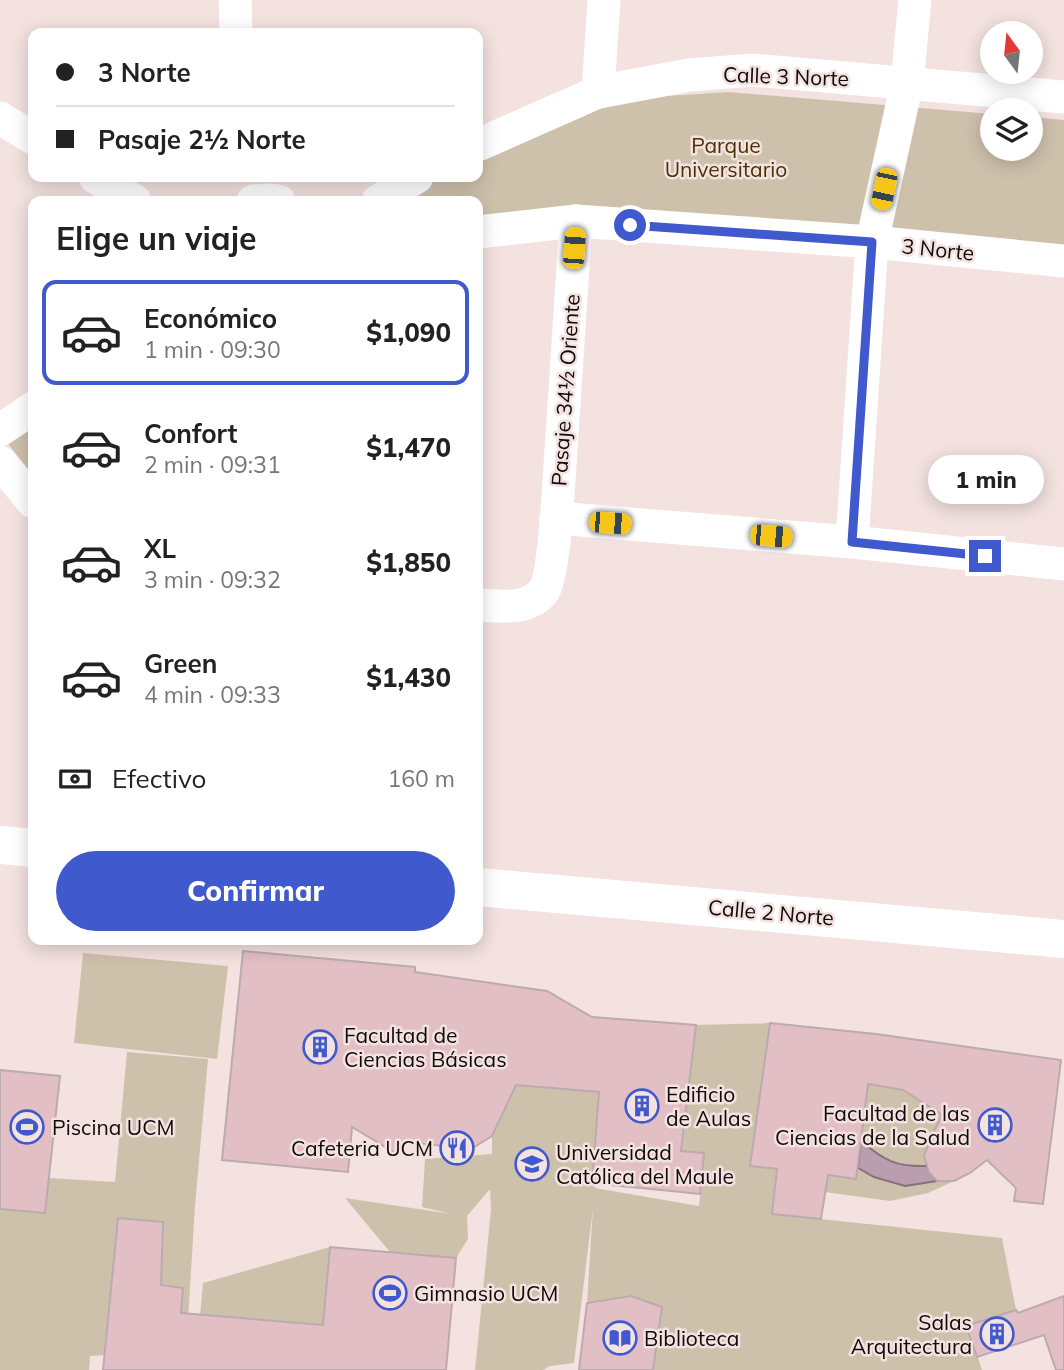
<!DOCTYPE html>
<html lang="es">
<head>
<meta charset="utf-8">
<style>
	:root { --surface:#fff; --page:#f2f2f2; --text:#222; --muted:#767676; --line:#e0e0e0; --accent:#4059cc }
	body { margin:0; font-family:Mulish,sans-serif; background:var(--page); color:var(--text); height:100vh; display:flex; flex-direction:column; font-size:26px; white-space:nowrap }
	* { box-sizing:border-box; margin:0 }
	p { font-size:23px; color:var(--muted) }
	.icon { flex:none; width:38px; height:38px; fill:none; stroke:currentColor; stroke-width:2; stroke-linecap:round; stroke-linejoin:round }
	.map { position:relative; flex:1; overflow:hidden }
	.drawer { position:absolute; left:28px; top:196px; width:455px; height:749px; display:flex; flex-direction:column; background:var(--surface); border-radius:14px; box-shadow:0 4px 18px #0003 }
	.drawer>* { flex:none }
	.guide { position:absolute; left:28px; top:28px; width:455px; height:154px; border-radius:14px; box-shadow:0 4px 18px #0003; display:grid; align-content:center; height:154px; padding:0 28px; background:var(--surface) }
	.needle { width:46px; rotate:345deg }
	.tools { position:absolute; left:980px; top:21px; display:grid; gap:14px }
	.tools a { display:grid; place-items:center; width:63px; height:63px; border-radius:50%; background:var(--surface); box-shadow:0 4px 18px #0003; font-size:35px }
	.end { position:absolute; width:32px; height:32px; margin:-16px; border:9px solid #4059cc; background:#fff; box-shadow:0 0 0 4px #fff }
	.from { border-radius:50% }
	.bubble { position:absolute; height:49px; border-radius:24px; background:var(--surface); box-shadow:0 4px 18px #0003; font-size:23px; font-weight:800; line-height:49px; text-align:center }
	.car { position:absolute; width:21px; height:42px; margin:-21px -10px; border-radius:9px; box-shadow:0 0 5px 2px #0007; background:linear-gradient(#f5c518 24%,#345 0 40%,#f5c518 0 76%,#345 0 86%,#f5c518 0) }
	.guide b { display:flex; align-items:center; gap:24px; height:66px; font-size:26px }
	.guide b+b { border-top:2px solid var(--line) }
	.guide i { width:18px; height:18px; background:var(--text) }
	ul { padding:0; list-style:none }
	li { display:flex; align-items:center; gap:21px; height:105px; margin:0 14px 10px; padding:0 14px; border:4px solid transparent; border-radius:14px }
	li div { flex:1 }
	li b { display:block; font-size:26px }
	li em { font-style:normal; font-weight:800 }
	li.selected { border-color:var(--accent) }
	li>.icon { width:63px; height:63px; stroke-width:1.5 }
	h2 { padding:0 28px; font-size:32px; line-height:84px }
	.pay { display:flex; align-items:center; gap:18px; height:77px; padding:0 28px; font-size:26px }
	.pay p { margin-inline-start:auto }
	.primary-button { display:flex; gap:14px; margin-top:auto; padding:14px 28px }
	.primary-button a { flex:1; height:80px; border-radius:42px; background:var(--accent); color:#fff; font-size:28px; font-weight:800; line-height:80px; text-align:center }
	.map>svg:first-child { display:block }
	.green { fill:#cec1ac }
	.water { fill:#ba9dae; stroke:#87717c; stroke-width:2 }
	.building { fill:#e2bec5; stroke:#bcabae; stroke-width:2 }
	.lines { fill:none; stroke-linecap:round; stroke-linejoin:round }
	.minor { stroke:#fff; stroke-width:33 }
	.major { stroke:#fff; stroke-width:38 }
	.route { stroke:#4059cc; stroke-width:9 }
	.labels { text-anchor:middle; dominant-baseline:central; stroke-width:5; stroke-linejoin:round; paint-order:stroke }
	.street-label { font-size:21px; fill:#0f0a09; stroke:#f3e2df }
	.park-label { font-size:21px; fill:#4b3200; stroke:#f3e2df }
	.poi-label { font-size:21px; fill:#0f0a09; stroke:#f3e2df; text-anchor:start }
</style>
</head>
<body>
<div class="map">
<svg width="1064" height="1370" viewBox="0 0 1064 1370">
	<rect width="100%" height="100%" fill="#f3e2df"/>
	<g class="green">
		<path d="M 728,92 L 992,114 L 992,149 L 1031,149 L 1031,117 L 1064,120 L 1064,252 L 478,219 L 478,201 L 397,201 L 436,177 L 478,177 L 478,158 L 582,112 L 667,96 Z"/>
		<path d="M 33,421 L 33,475 L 5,440 Z"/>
		<path d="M 83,953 L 228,966 L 217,1059 L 74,1043 Z"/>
		<path d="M 770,1023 L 750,1166 L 777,1169 L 772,1214 L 1002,1238 L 1016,1310 L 967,1326 L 982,1370 L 653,1370 L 661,1307 L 587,1303 L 593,1208 L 574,1363 L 550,1366 L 543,1370 L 475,1370 L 491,1210 L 490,1189 L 467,1216 L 468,1239 L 456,1258 L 390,1252 L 345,1198 L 452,1214 L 422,1207 L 425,1159 L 492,1154 L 492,1136 L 516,1085 L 579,1090 L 582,1074 L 601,1058 L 595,1188 L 699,1206 L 704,1154 L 681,1151 L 696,1025 Z"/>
		<path d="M 127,1052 L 208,1059 L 195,1206 L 185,1370 L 157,1370 L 182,1302 L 183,1289 L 161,1285 L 163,1223 L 118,1218 L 104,1355 L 90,1356 L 89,1370 L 0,1370 L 0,1209 L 49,1178 L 115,1182 Z"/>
		<path d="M 868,1084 L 903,1090 L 942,1115 L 924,1156 L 927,1166 C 896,1167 885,1161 861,1141 Z"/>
		<path d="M 858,1168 L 874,1177 L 905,1186 L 937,1181 L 954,1181 L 928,1193 L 890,1201 L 825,1192 L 829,1175 L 856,1179 Z"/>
		<path d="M 330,1247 L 323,1325 L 200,1316 L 203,1283 Z"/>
	</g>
	<path class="water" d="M 861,1141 C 885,1161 896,1167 927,1166 L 929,1172 L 937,1181 L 905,1186 L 874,1177 L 858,1168 Z"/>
	<g class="building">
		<path d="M 243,951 L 415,967 L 415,972 L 547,991 L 592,1017 L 696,1025 L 681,1151 L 704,1153 L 700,1194 L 592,1183 L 599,1092 L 516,1085 L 492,1136 L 471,1149 L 398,1141 L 397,1154 L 352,1127 L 348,1172 L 222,1160 Z"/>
		<path d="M 770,1023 L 876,1034 L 1061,1060 L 1043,1204 L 1014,1201 L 1016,1188 L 987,1160 L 970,1173 L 954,1181 L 937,1181 L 929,1172 L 924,1156 L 932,1135 L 942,1115 L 903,1090 L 868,1084 L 856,1179 L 828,1175 L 821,1219 L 772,1214 L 777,1169 L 750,1166 Z"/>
		<path d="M 0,1070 L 60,1076 L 45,1213 L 0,1209 Z"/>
		<path d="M 118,1218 L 163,1222 L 161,1285 L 183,1288 L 181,1313 L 323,1325 L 330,1247 L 456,1258 L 446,1370 L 103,1370 Z"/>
		<path d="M 631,1296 L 662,1307 L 653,1370 L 579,1370 L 587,1303 Z"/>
		<path d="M 1064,1296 L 1064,1370 L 1056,1370 L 1044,1335 L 977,1357 L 966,1326 L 1016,1310 L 1018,1313 Z"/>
	</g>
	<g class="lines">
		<g class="minor">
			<path d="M 235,0 L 236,33"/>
			<path d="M 598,92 L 604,0"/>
			<path d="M 0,118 L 33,138"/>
			<path d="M 478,145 L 598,92 L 689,75 L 753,70 L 1064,97"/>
			<path d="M 95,177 L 135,201"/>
			<path d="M 253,201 L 271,200 L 279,201"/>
			<path d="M 378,201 L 417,177"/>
			<path d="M 478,232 L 576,221 L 872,242 L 1064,261"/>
			<path d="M 0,430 L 33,408"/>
			<path d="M 0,462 L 33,502"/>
			<path d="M 556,518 L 852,542 L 1064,564"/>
			<path d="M 852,542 L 872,242 L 907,83 L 915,0"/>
			<path d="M 478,605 C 500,606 526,611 543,592 C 555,577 559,474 561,450 C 566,373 571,297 576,221"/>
		</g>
		<g class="major">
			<path d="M 0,845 L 33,848"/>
			<path d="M 478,887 L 1064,939"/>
		</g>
	</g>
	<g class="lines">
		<path class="route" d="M 630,225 L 872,242 L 852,542 L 985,556"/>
	</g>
	<defs>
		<symbol id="building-ring" viewBox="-11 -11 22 22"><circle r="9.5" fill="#f3e2df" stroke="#4059cc" stroke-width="1.5"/><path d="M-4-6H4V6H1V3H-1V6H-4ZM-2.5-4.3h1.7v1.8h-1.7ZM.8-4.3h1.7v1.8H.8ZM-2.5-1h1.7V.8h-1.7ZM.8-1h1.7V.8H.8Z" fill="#4059cc"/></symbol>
		<symbol id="stadium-ring" viewBox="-11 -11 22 22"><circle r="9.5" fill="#f3e2df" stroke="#4059cc" stroke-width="1.5"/><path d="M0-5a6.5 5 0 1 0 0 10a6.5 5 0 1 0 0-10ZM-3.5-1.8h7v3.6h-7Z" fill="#4059cc"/></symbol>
		<symbol id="restaurant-ring" viewBox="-11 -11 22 22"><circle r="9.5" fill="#f3e2df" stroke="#4059cc" stroke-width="1.5"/><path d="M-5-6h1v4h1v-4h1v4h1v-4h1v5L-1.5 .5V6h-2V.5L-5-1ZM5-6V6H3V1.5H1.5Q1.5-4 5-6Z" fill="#4059cc"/></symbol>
		<symbol id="university-ring" viewBox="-11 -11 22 22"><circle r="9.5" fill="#f3e2df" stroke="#4059cc" stroke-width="1.5"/><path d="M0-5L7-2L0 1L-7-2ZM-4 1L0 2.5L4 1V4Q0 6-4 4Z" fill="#4059cc"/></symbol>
		<symbol id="library-ring" viewBox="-11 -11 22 22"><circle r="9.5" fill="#f3e2df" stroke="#4059cc" stroke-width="1.5"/><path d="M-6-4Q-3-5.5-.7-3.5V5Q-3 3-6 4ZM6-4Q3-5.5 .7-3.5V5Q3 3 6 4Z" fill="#4059cc"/></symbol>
	</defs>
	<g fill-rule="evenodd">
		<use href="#building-ring" x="301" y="1028" width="38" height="38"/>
		<use href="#building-ring" x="623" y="1087" width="38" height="38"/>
		<use href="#building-ring" x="976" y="1106" width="38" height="38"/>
		<use href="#stadium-ring" x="8" y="1108" width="38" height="38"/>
		<use href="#restaurant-ring" x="438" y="1129" width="38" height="38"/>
		<use href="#university-ring" x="513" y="1145" width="38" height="38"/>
		<use href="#stadium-ring" x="371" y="1274" width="38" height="38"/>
		<use href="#building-ring" x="978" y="1315" width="38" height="38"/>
		<use href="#library-ring" x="601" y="1319" width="38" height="38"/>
	</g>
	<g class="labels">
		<g class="street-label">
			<text transform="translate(786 76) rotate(2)">Calle 3 Norte</text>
			<text transform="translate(938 249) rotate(6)">3 Norte</text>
			<text transform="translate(565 390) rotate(-86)">Pasaje 34½ Oriente</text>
			<text transform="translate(771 912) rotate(5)">Calle 2 Norte</text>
		</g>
		<g class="park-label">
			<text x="726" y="145">Parque<tspan x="726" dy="24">Universitario</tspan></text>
		</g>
		<g class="poi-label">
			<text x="344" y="1035">Facultad de<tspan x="344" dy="24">Ciencias Básicas</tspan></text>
			<text x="666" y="1094">Edificio<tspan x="666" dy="24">de Aulas</tspan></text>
			<text x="970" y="1113" text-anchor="end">Facultad de las<tspan x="970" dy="24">Ciencias de la Salud</tspan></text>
			<text x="52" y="1127">Piscina UCM</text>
			<text x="433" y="1148" text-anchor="end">Cafeteria UCM</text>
			<text x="556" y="1152">Universidad<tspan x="556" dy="24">Católica del Maule</tspan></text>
			<text x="414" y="1293">Gimnasio UCM</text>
			<text x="972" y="1322" text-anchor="end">Salas<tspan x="972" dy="24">Arquitectura</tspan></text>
			<text x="644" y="1338">Biblioteca</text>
		</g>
	</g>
</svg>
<div class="tools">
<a><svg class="needle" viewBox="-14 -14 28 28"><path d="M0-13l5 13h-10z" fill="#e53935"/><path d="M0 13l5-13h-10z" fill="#767676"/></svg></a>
<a><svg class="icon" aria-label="layers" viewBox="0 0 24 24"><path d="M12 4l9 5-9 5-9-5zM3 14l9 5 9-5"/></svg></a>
</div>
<i class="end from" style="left:630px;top:225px"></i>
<i class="end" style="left:985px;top:556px"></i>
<div class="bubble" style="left:928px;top:455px;width:116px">1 min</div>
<i class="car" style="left:884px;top:189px;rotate:192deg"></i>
<i class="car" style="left:574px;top:248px;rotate:4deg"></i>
<i class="car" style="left:610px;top:523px;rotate:94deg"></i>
<i class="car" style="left:771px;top:536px;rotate:95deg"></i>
<div class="guide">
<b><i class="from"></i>3 Norte</b>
<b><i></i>Pasaje 2½ Norte</b>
</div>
<section class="drawer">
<h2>Elige un viaje</h2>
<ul>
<li class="selected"><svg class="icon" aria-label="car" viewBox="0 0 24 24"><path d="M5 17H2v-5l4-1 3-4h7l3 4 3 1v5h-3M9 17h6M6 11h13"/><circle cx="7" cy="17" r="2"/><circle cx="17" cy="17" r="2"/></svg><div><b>Económico</b><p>1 min · 09:30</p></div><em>$1,090</em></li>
<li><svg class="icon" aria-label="car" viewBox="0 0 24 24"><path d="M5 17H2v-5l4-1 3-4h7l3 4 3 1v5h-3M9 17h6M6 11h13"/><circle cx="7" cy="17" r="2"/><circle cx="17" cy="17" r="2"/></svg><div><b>Confort</b><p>2 min · 09:31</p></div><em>$1,470</em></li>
<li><svg class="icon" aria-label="car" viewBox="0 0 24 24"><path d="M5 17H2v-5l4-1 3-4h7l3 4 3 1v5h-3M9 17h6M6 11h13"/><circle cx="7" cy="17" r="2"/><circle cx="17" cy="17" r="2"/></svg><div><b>XL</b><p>3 min · 09:32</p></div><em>$1,850</em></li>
<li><svg class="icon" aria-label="car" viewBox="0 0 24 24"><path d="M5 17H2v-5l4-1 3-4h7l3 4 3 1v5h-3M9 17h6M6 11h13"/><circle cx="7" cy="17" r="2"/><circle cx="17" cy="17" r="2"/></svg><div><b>Green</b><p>4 min · 09:33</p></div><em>$1,430</em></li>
</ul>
<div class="pay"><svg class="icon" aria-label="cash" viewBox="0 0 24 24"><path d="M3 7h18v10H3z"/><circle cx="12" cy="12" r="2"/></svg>Efectivo<p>160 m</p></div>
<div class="primary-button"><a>Confirmar</a></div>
</section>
</div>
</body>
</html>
